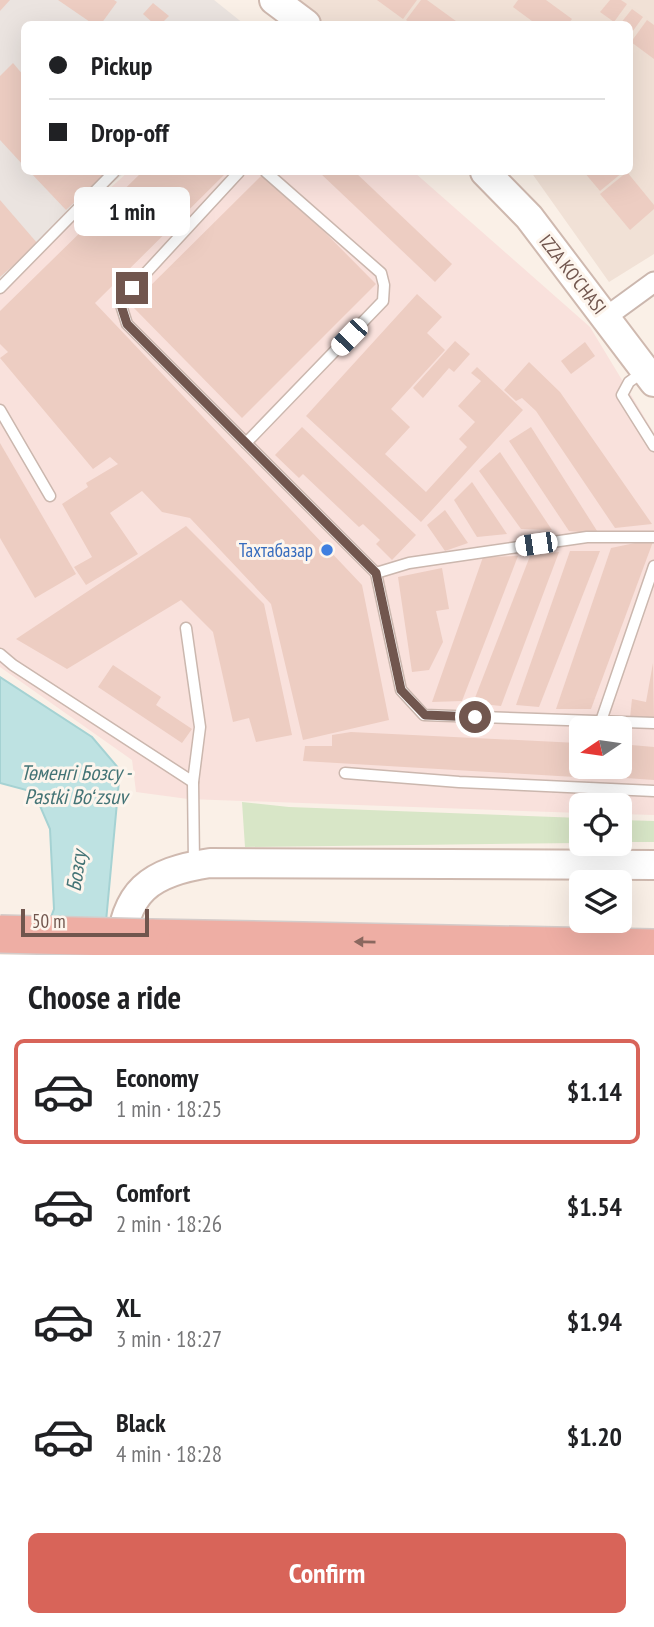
<!DOCTYPE html>
<html lang="en">
<head>
<meta charset="utf-8">
<style>
	:root { --surface:#fff; --page:#f6f6f6; --text:#202124; --muted:#757577; --line:#e0e0e0; --accent:#d86459 }
	body { margin:0; font-family:"PT Sans Narrow",sans-serif; background:var(--page); color:var(--text); height:100vh; display:flex; flex-direction:column; font-size:26px; white-space:nowrap }
	* { box-sizing:border-box; margin:0 }
	p { font-size:23px; color:var(--muted) }
	.icon { flex:none; width:38px; height:38px; fill:none; stroke:currentColor; stroke-width:2; stroke-linecap:round; stroke-linejoin:round }
	.map { position:relative; height:955px; overflow:hidden }
	.panel { display:flex; flex-direction:column; background:var(--surface); flex:1 }
	.panel>* { flex:none }
	.guide { position:absolute; left:21px; top:21px; width:612px; height:154px; border-radius:10px; box-shadow:0 7px 28px #0002; display:grid; align-content:center; height:154px; padding:0 28px; background:var(--surface) }
	.needle { width:46px; rotate:257deg }
	.tools { position:absolute; left:569px; top:716px; display:grid; gap:14px }
	.tools a { display:grid; place-items:center; width:63px; height:63px; border-radius:10px; background:var(--surface); box-shadow:0 7px 28px #0002; font-size:35px }
	.scale { position:absolute; left:21px; bottom:18px; width:128px; box-sizing:border-box; padding-left:7px; border:4px solid #71564e; border-top:0; font-size:19px; line-height:24px; white-space:nowrap; color:#71564e; -webkit-text-stroke:5px #fdf5ed; paint-order:stroke }
	.end { position:absolute; width:32px; height:32px; margin:-16px; border:9px solid #71564e; background:#fff; box-shadow:0 0 0 4px #fff }
	.from { border-radius:50% }
	.bubble { position:absolute; height:49px; border-radius:10px; background:var(--surface); box-shadow:0 7px 28px #0002; font-size:23px; font-weight:600; line-height:49px; text-align:center }
	.car { position:absolute; width:21px; height:42px; margin:-21px -10px; border-radius:9px; box-shadow:0 0 5px 2px #0007; background:linear-gradient(#fff 24%,#345 0 40%,#fff 0 76%,#345 0 86%,#fff 0) }
	.guide b { display:flex; align-items:center; gap:24px; height:66px; font-size:26px }
	.guide b+b { border-top:2px solid var(--line) }
	.guide i { width:18px; height:18px; background:var(--text) }
	ul { padding:0; list-style:none }
	li { display:flex; align-items:center; gap:21px; height:105px; margin:0 14px 10px; padding:0 14px; border:4px solid transparent; border-radius:10px }
	li div { flex:1 }
	li b { display:block; font-size:26px }
	li em { font-style:normal; font-weight:600 }
	li.active { border-color:var(--accent) }
	li>.icon { width:63px; height:63px; stroke-width:1.5 }
	h2 { padding:0 28px; font-size:32px; line-height:84px }
	.action { display:flex; gap:14px; margin-top:auto; padding:14px 28px }
	.action a { flex:1; height:80px; border-radius:10px; background:var(--accent); color:#fff; font-size:28px; font-weight:600; line-height:80px; text-align:center }
	.map>svg:first-child { display:block }
	.residential { fill:#f1e1d6 }
	.commercial { fill:#f9e1dc; fill-rule:evenodd }
	.industrial { fill:#ebe4e0 }
	.green { fill:#d8e6c7 }
	.water { fill:#bee2e2; stroke:#a5d2d3; stroke-width:2 }
	.building { fill:#edcdc2 }
	.lines { fill:none; stroke-linecap:round; stroke-linejoin:round }
	.lane-casing { stroke:#cbb7ae; stroke-width:13 }
	.street-casing { stroke:#cbb7ae; stroke-width:23 }
	.secondary-casing { stroke:#cfb9af; stroke-width:32 }
	.highway-casing { stroke:#d4ccca; stroke-width:40 }
	.lane { stroke:#fff; stroke-width:10 }
	.street { stroke:#fff; stroke-width:19 }
	.secondary { stroke:#fff; stroke-width:28 }
	.highway { stroke:#eeaea4; stroke-width:37 }
	.highway-bridge-casing { stroke:#d4ccca; stroke-width:40; stroke-linecap:butt }
	.highway-bridge { stroke:#eeaea4; stroke-width:37 }
	.oneway { fill:#8a685f }
	.route { stroke:#71564e; stroke-width:9 }
	.shop-dot { fill:#3f7fe0; stroke:#fdf5ed; stroke-width:2.5 }
	.labels { text-anchor:middle; dominant-baseline:central; stroke-width:6; stroke-linejoin:round; paint-order:stroke }
	.street-label { font-size:19px; fill:#71564e; stroke:#fdf5ed }
	.shop-label { font-size:19px; fill:#366cbe; stroke:#fdf5ed; text-anchor:end }
	.water-label { font-size:21px; font-style:italic; fill:#437375; stroke:#fdf5ed }
</style>
</head>
<body>
<div class="map">
<svg width="654" height="955" viewBox="0 0 654 955">
	<rect width="100%" height="100%" fill="#faf0e7"/>
	<path class="residential" d="M 291,0 L 654,0 L 654,254 L 609,282 L 531,172 L 630,172 L 630,24 L 327,24 Z"/>
	<path class="commercial" d="M 128,172 L 414,172 L 590,327 L 654,433 L 654,815 L 620,814 L 620,805 L 581,805 L 581,813 L 188,799 L 136,792 L 132,760 L 0,667 L 0,287 ZM 581,728 L 620,728 L 620,766 L 581,766 Z"/>
	<path class="industrial" d="M 0,0 L 214,0 L 244,24 L 24,24 L 24,172 L 125,172 L 0,284 Z"/>
	<g class="green">
		<path d="M 242,802 L 289,807 L 581,818 L 581,843 L 245,847 Z"/>
		<path d="M 620,820 L 654,821 L 654,842 L 620,842 Z"/>
	</g>
	<path class="water" d="M 0,677 L 92,737 L 120,770 L 104,943 L 100,955 L 37,955 L 54,909 L 50,829 L 34,792 L 0,783 Z"/>
	<g class="building">
		<path d="M 0,0 L 10,0 L 0,11 Z"/>
		<path d="M 58,0 L 114,0 L 117,2 L 101,24 L 93,24 Z"/>
		<path d="M 377,0 L 417,0 L 403,19 Z"/>
		<path d="M 421,0 L 427,0 L 460,24 L 412,24 L 406,20 Z"/>
		<path d="M 518,0 L 546,0 L 572,19 L 568,24 L 536,24 L 513,7 Z"/>
		<path d="M 610,0 L 621,0 L 627,4 L 614,22 L 600,12 Z"/>
		<path d="M 153,3 L 169,16 L 161,24 L 154,24 L 143,14 Z"/>
		<path d="M 632,9 L 643,17 L 630,35 L 630,24 L 620,24 Z"/>
		<path d="M 647,20 L 654,25 L 654,59 L 631,42 Z"/>
		<path d="M 13,63 L 24,76 L 24,166 L 0,140 L 0,76 Z"/>
		<path d="M 30,172 L 107,172 L 66,210 Z"/>
		<path d="M 142,172 L 227,172 L 95,303 L 362,585 L 389,720 L 303,740 L 271,604 L 190,518 L 162,512 L 142,491 L 110,513 L 138,554 L 86,585 L 74,567 L 92,557 L 62,504 L 88,487 L 86,483 L 118,464 L 110,457 L 93,469 L 0,358 L 8,352 L 0,344 L 0,311 Z"/>
		<path d="M 265,172 L 376,284 L 242,418 L 131,305 Z"/>
		<path d="M 319,172 L 355,172 L 452,264 L 435,282 Z"/>
		<path d="M 584,172 L 623,172 L 600,191 Z"/>
		<path d="M 627,172 L 654,205 L 654,209 L 630,230 L 600,194 Z"/>
		<path d="M 0,200 L 38,244 L 0,277 Z"/>
		<path d="M 417,294 L 442,317 L 427,333 L 445,350 L 391,409 L 410,427 L 385,454 L 426,492 L 467,447 L 459,439 L 475,422 L 458,406 L 481,381 L 471,373 L 477,367 L 523,410 L 421,522 L 306,416 Z"/>
		<path d="M 455,341 L 470,354 L 454,372 L 449,368 L 423,398 L 413,388 Z"/>
		<path d="M 585,342 L 595,356 L 571,374 L 561,361 Z"/>
		<path d="M 529,362 L 560,392 L 652,524 L 615,528 L 536,411 L 522,398 L 516,401 L 504,390 Z"/>
		<path d="M 302,427 L 416,535 L 392,560 L 376,544 L 380,540 L 363,524 L 359,527 L 303,474 L 299,478 L 275,455 Z"/>
		<path d="M 531,427 L 599,534 L 569,531 L 509,441 Z"/>
		<path d="M 0,443 L 76,574 L 35,598 L 0,538 Z"/>
		<path d="M 500,452 L 552,530 L 521,529 L 479,471 Z"/>
		<path d="M 472,482 L 507,534 L 477,537 L 454,500 Z"/>
		<path d="M 445,510 L 468,543 L 445,551 L 427,525 Z"/>
		<path d="M 186,526 L 264,604 L 292,735 L 256,742 L 249,718 L 233,722 L 213,632 L 181,600 L 67,669 L 16,639 Z"/>
		<path d="M 654,539 L 591,709 L 556,709 L 611,548 Z"/>
		<path d="M 570,551 L 600,551 L 539,707 L 516,705 Z"/>
		<path d="M 559,552 L 501,706 L 473,703 L 530,556 Z"/>
		<path d="M 518,556 L 462,701 L 432,702 L 483,557 Z"/>
		<path d="M 442,568 L 449,609 L 436,611 L 443,642 L 429,670 L 412,672 L 398,577 Z"/>
		<path d="M 653,663 L 654,718 L 630,718 L 632,699 L 646,702 Z"/>
		<path d="M 113,665 L 161,697 L 156,705 L 192,729 L 182,743 L 98,687 Z"/>
		<path d="M 351,732 L 578,743 L 575,777 L 303,761 L 305,746 L 332,746 L 332,735 Z"/>
		<path d="M 620,744 L 654,747 L 654,780 L 583,775 L 584,766 L 620,766 Z"/>
	</g>
	<g class="lines">
		<defs>
			<g id="lane">
				<path d="M 239,172 L 132,288 L 121,305 L 127,324 L 376,573 L 401,690 L 424,715 L 654,723"/>
				<path d="M 0,288 L 114,172"/>
				<path d="M 643,372 L 629,382 L 622,395 L 654,446"/>
				<path d="M 0,410 L 50,496"/>
				<path d="M 246,443 L 383,301 L 384,285 L 381,273 L 266,172"/>
				<path d="M 376,573 L 409,563 L 587,537 L 654,537"/>
				<path d="M 186,628 L 200,727 L 193,782 L 194,864"/>
				<path d="M 0,654 L 13,665 L 193,782"/>
				<path d="M 601,721 L 654,566"/>
				<path d="M 345,773 L 459,782 L 654,791"/>
			</g>
			<path id="street" d="M 606,317 L 654,282"/>
			<g id="secondary">
				<path d="M 274,0 L 306,24"/>
				<path d="M 485,172 L 529,217 L 654,382"/>
				<path d="M 120,955 C 123,891 150,872 210,863 L 654,865"/>
			</g>
			<path id="highway" d="M 151,938 L 654,948"/>
		</defs>
		<use href="#lane" class="lane-casing"/>
		<use href="#street" class="street-casing"/>
		<use href="#secondary" class="secondary-casing"/>
		<use href="#highway" class="highway-casing"/>
		<use href="#lane" class="lane"/>
		<use href="#street" class="street"/>
		<use href="#secondary" class="secondary"/>
		<use href="#highway" class="highway"/>
		<defs>
			<path id="highway-bridge" d="M 0,934 L 151,938"/>
		</defs>
		<use href="#highway-bridge" class="highway-bridge-casing"/>
		<use href="#highway-bridge" class="highway-bridge"/>
	</g>
	<defs><path id="oneway-solid" d="M-6-.8H1V-3.2L6.5 0L1 3.2V.8H-6Z" transform="scale(1.75)"/></defs>
	<use class="oneway" href="#oneway-solid" transform="translate(365 942) rotate(-179)"/>
	<g class="lines">
		<path class="route" d="M 132,288 L 121,305 L 127,324 L 376,573 L 401,690 L 425,715 L 475,717"/>
	</g>
	<circle class="shop-dot" cx="327" cy="550" r="7"/>
	<g class="labels">
		<g class="street-label">
			<text transform="translate(573 274) rotate(52)">IZZA KO'CHASI</text>
		</g>
		<g class="shop-label">
			<text x="313" y="550">Тахтабазар</text>
		</g>
		<g class="water-label">
			<text x="76" y="772">Төменгі Бозсу -<tspan x="76" dy="24">Pastki Boʻzsuv</tspan></text>
			<text transform="translate(76 871) rotate(-81)">Бозсу</text>
		</g>
	</g>
</svg>
<div class="tools">
<a><svg class="needle" viewBox="-14 -14 28 28"><path d="M0-13l5 13h-10z" fill="#e53935"/><path d="M0 13l5-13h-10z" fill="#757577"/></svg></a>
<a><svg class="icon" aria-label="locate" viewBox="0 0 24 24"><circle cx="12" cy="12" r="6"/><path d="M12 2v4M12 18v4M2 12h4M18 12h4"/></svg></a>
<a><svg class="icon" aria-label="layers" viewBox="0 0 24 24"><path d="M12 4l9 5-9 5-9-5zM3 14l9 5 9-5"/></svg></a>
</div>
<div class="scale">50 m</div>
<i class="end from" style="left:475px;top:717px"></i>
<i class="end" style="left:132px;top:288px"></i>
<div class="bubble" style="left:74px;top:187px;width:116px">1 min</div>
<i class="car" style="left:349px;top:337px;rotate:224deg"></i>
<i class="car" style="left:536px;top:544px;rotate:262deg"></i>
<div class="guide">
<b><i class="from"></i>Pickup</b>
<b><i></i>Drop-off</b>
</div>
</div>
<section class="panel">
<h2>Choose a ride</h2>
<ul>
<li class="active"><svg class="icon" aria-label="car" viewBox="0 0 24 24"><path d="M5 17H2v-5l4-1 3-4h7l3 4 3 1v5h-3M9 17h6M6 11h13"/><circle cx="7" cy="17" r="2"/><circle cx="17" cy="17" r="2"/></svg><div><b>Economy</b><p>1 min · 18:25</p></div><em>$1.14</em></li>
<li><svg class="icon" aria-label="car" viewBox="0 0 24 24"><path d="M5 17H2v-5l4-1 3-4h7l3 4 3 1v5h-3M9 17h6M6 11h13"/><circle cx="7" cy="17" r="2"/><circle cx="17" cy="17" r="2"/></svg><div><b>Comfort</b><p>2 min · 18:26</p></div><em>$1.54</em></li>
<li><svg class="icon" aria-label="car" viewBox="0 0 24 24"><path d="M5 17H2v-5l4-1 3-4h7l3 4 3 1v5h-3M9 17h6M6 11h13"/><circle cx="7" cy="17" r="2"/><circle cx="17" cy="17" r="2"/></svg><div><b>XL</b><p>3 min · 18:27</p></div><em>$1.94</em></li>
<li><svg class="icon" aria-label="car" viewBox="0 0 24 24"><path d="M5 17H2v-5l4-1 3-4h7l3 4 3 1v5h-3M9 17h6M6 11h13"/><circle cx="7" cy="17" r="2"/><circle cx="17" cy="17" r="2"/></svg><div><b>Black</b><p>4 min · 18:28</p></div><em>$1.20</em></li>
</ul>
<div class="action"><a>Confirm</a></div>
</section>
</body>
</html>
